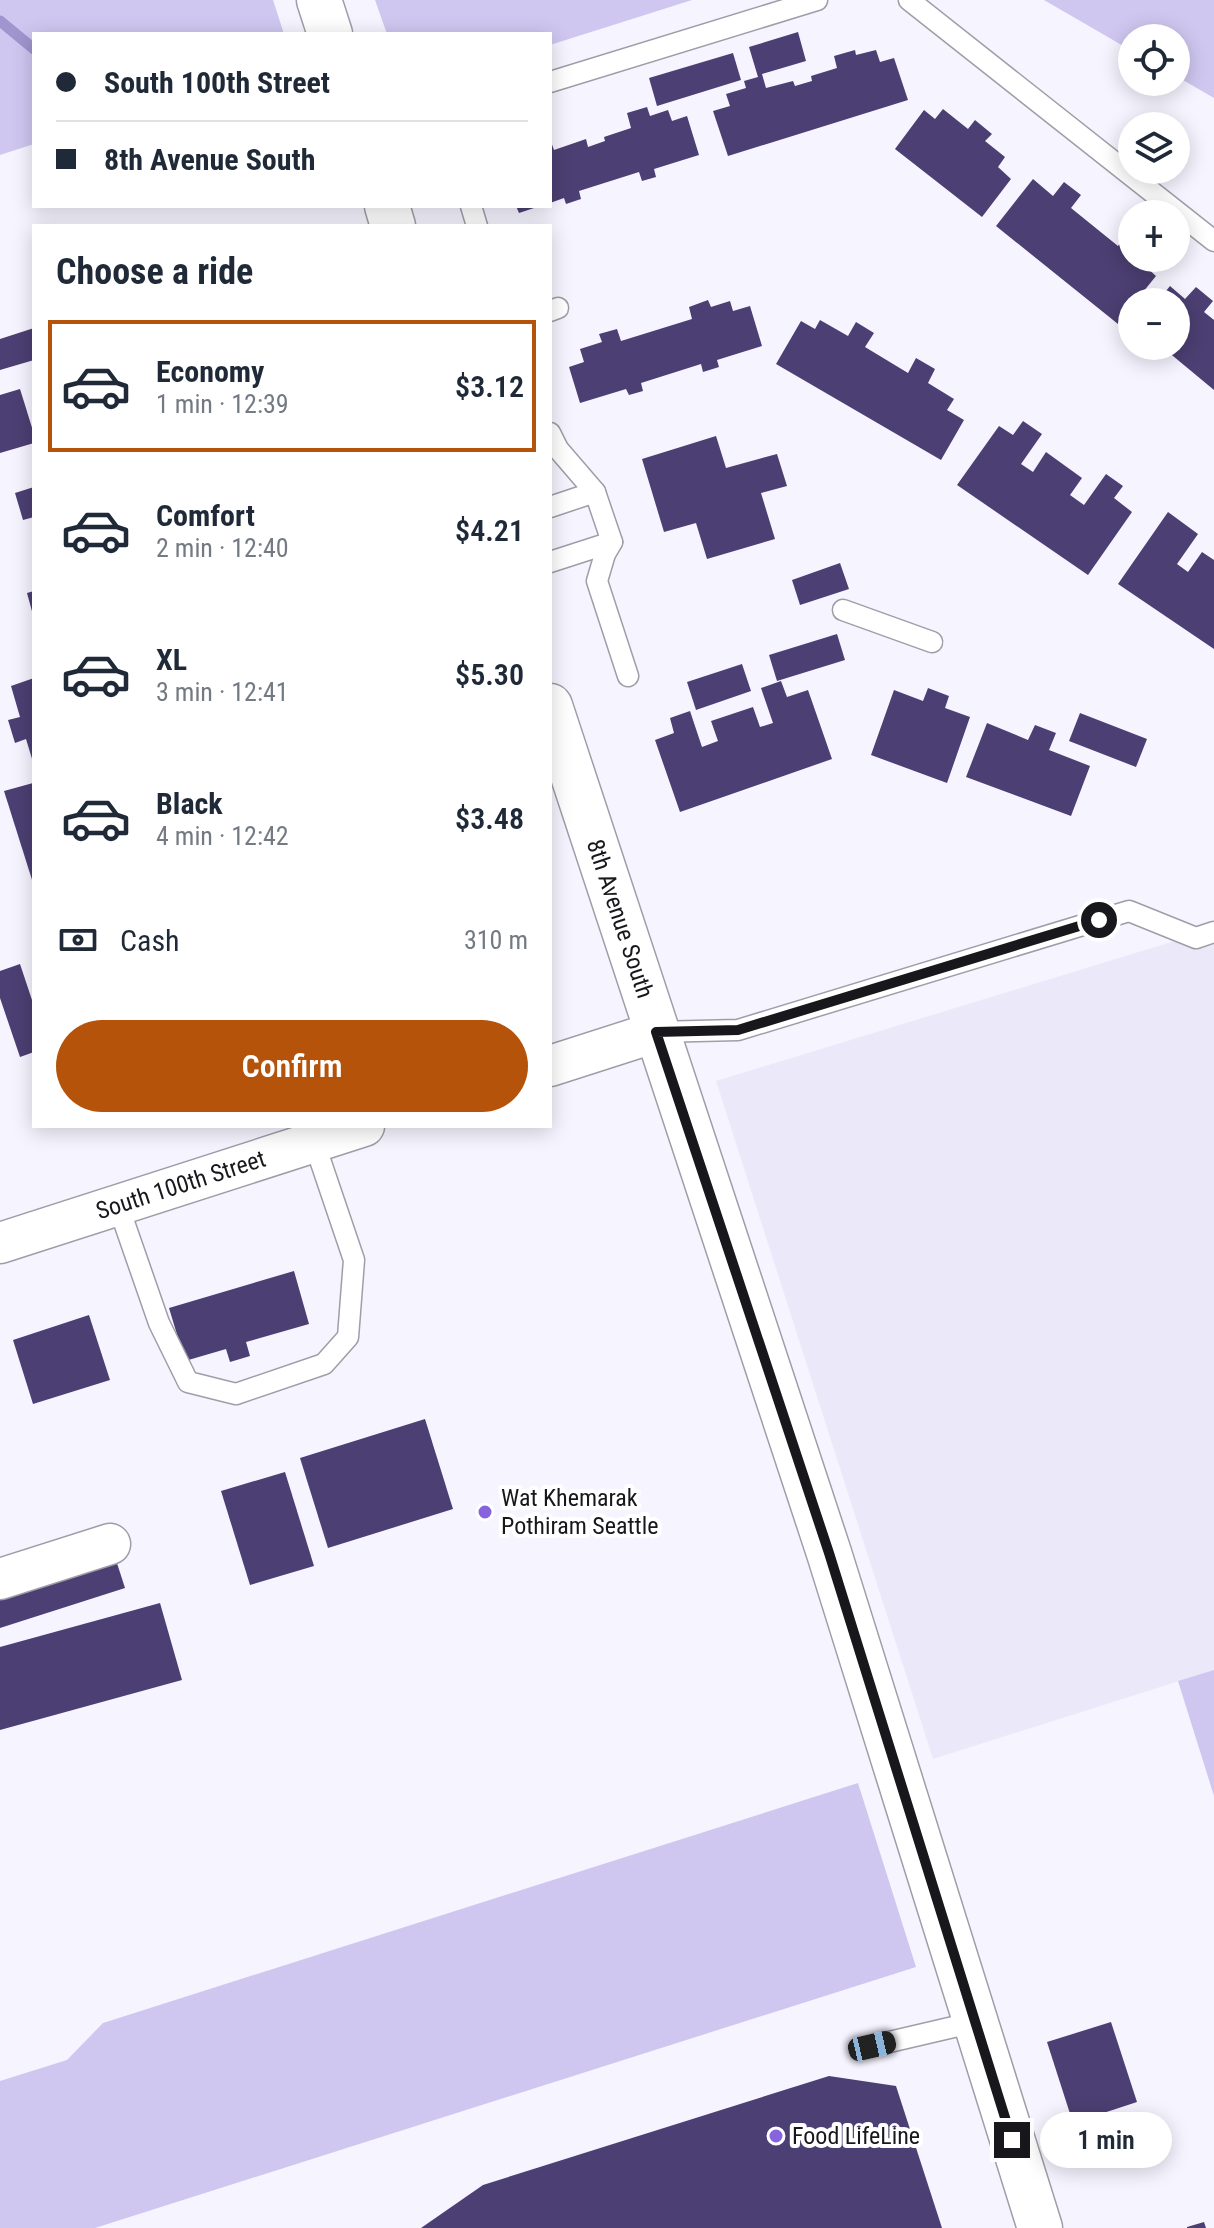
<!DOCTYPE html>
<html lang="en">
<head>
<meta charset="utf-8">
<style>
	:root { --surface:#fff; --page:#f6f6f7; --text:#1f2937; --muted:#747a83; --line:#e0e1e3; --accent:#b45309 }
	body { margin:0; font-family:"Roboto Condensed",sans-serif; background:var(--page); color:var(--text); height:100vh; display:flex; flex-direction:column; font-size:30px; white-space:nowrap }
	* { box-sizing:border-box; margin:0 }
	p { font-size:26px; color:var(--muted) }
	.icon { flex:none; width:44px; height:44px; fill:none; stroke:currentColor; stroke-width:2; stroke-linecap:round; stroke-linejoin:round }
	.map { position:relative; flex:1; overflow:hidden }
	.side { position:absolute; left:32px; top:224px; width:520px; height:904px; display:flex; flex-direction:column; background:var(--surface); border-radius:0px; box-shadow:0 4px 20px #0003 }
	.side>* { flex:none }
	.top-card { position:absolute; left:32px; top:32px; width:520px; height:176px; border-radius:0px; box-shadow:0 4px 20px #0003; display:grid; align-content:center; height:176px; padding:0 24px; background:var(--surface) }
	.tools { position:absolute; left:1118px; top:24px; display:grid; gap:16px }
	.tools a { display:grid; place-items:center; width:72px; height:72px; border-radius:50%; background:var(--surface); box-shadow:0 4px 20px #0003; font-size:40px }
	.end { position:absolute; width:36px; height:36px; margin:-18px; border:10px solid #18171b; background:#fff; box-shadow:0 0 0 4px #fff }
	.from { border-radius:50% }
	.bubble { position:absolute; height:56px; border-radius:28px; background:var(--surface); box-shadow:0 4px 20px #0003; font-size:26px; font-weight:600; line-height:56px; text-align:center }
	.car { position:absolute; width:24px; height:48px; margin:-24px -12px; border-radius:10px; box-shadow:0 0 6px 2px #0007; background:linear-gradient(#222 24%,#8ab4d8 0 40%,#222 0 76%,#8ab4d8 0 86%,#222 0) }
	.top-card b { display:flex; align-items:center; gap:28px; height:76px; font-size:30px }
	.top-card b+b { border-top:2px solid var(--line) }
	.top-card i { width:20px; height:20px; background:var(--text) }
	ul { padding:0; list-style:none }
	li { display:flex; align-items:center; gap:24px; height:132px; margin:0 16px 12px; padding:0 8px; border:4px solid transparent; border-radius:0px }
	li div { flex:1 }
	li b { display:block; font-size:30px }
	li em { font-style:normal; font-weight:600 }
	li.on { border-color:var(--accent) }
	li>.icon { width:72px; height:72px; stroke-width:1.5 }
	h2 { padding:0 24px; font-size:36px; line-height:96px }
	.pay { display:flex; align-items:center; gap:20px; height:88px; padding:0 24px; font-size:30px }
	.pay p { margin-inline-start:auto }
	.cta { display:flex; gap:16px; margin-top:auto; padding:16px 24px }
	.cta a { flex:1; height:92px; border-radius:48px; background:var(--accent); color:#fff; font-size:32px; font-weight:600; line-height:92px; text-align:center }
	.map>svg:first-child { display:block }
	.built { fill:#ebe8fa }
	.green { fill:#cfc7f0 }
	.lines { fill:none; stroke-linecap:round; stroke-linejoin:round }
	.stream { stroke:#a195cf; stroke-width:11 }
	.building { fill:#4c3f73 }
	.lane-casing { stroke:#9f9ea8; stroke-width:23 }
	.street-casing { stroke:#9f9ea8; stroke-width:43 }
	.secondary-casing { stroke:#9f9ea8; stroke-width:47 }
	.lane { stroke:#fff; stroke-width:20 }
	.street { stroke:#fff; stroke-width:40 }
	.secondary { stroke:#fff; stroke-width:44 }
	.route { stroke:#18171b; stroke-width:10 }
	.poi-dot { fill:#8763dd; stroke:#fff; stroke-width:3 }
	.labels { text-anchor:middle; dominant-baseline:central; stroke-width:8; stroke-linejoin:round; paint-order:stroke }
	.street-label { font-size:24px; fill:#18171b; stroke:#fff }
	.poi-label { font-size:24px; fill:#18171b; stroke:#fff; text-anchor:start }
</style>
</head>
<body>
<div class="map">
<svg width="1214" height="2228" viewBox="0 0 1214 2228">
	<rect width="100%" height="100%" fill="#f6f4ff"/>
	<path class="built" d="M 1214,929 L 1214,1670 L 933,1759 L 716,1081 Z"/>
	<g class="green">
		<path d="M 0,0 L 273,0 L 284,34 L 34,34 L 34,144 L 0,155 Z"/>
		<path d="M 375,0 L 692,0 L 550,45 L 550,34 L 387,34 Z"/>
		<path d="M 1044,0 L 1214,0 L 1214,98 L 1176,76 L 1176,38 L 1132,38 L 1132,51 Z"/>
		<path d="M 1214,1670 L 1214,1796 L 1178,1681 Z"/>
		<path d="M 858,1783 L 916,1967 L 95,2228 L 0,2228 L 0,2081 L 67,2060 L 103,2023 Z"/>
	</g>
	<g class="lines">
		<path class="stream" d="M 0,21 L 34,49"/>
	</g>
	<g class="building">
		<path d="M 798,32 L 806,61 L 762,74 L 766,88 L 793,81 L 795,86 L 812,81 L 811,76 L 837,68 L 834,56 L 855,50 L 856,55 L 876,50 L 880,62 L 894,58 L 908,100 L 728,156 L 713,111 L 730,106 L 726,94 L 746,88 L 744,81 L 758,77 L 749,47 Z"/>
		<path d="M 733,53 L 741,80 L 657,106 L 649,78 Z"/>
		<path d="M 647,107 L 650,116 L 668,110 L 672,121 L 687,116 L 699,155 L 654,169 L 656,177 L 642,181 L 639,172 L 579,191 L 581,199 L 566,204 L 564,198 L 550,203 L 550,139 L 554,150 L 586,139 L 588,147 L 605,141 L 604,137 L 631,128 L 627,113 Z"/>
		<path d="M 943,109 L 968,129 L 975,120 L 992,134 L 985,141 L 1005,157 L 998,167 L 1011,179 L 982,217 L 895,149 L 924,110 L 935,119 Z"/>
		<path d="M 1033,179 L 1053,196 L 1064,182 L 1081,195 L 1071,208 L 1118,246 L 1129,232 L 1132,234 L 1132,258 L 1136,258 L 1156,276 L 1135,302 L 1132,302 L 1132,306 L 1118,324 L 996,226 Z"/>
		<path d="M 516,206 L 537,206 L 537,207 L 519,213 Z"/>
		<path d="M 1170,286 L 1185,299 L 1196,287 L 1213,301 L 1204,312 L 1214,320 L 1214,390 L 1161,346 L 1176,346 L 1176,302 L 1157,302 Z"/>
		<path d="M 708,300 L 711,307 L 730,301 L 733,311 L 750,306 L 762,346 L 717,360 L 719,367 L 703,372 L 701,364 L 641,383 L 643,391 L 629,395 L 626,389 L 580,403 L 569,367 L 584,362 L 580,349 L 602,342 L 599,334 L 617,329 L 621,341 L 692,319 L 689,307 Z"/>
		<path d="M 820,320 L 848,336 L 856,322 L 874,333 L 865,347 L 908,373 L 916,358 L 935,369 L 928,383 L 954,399 L 947,410 L 964,420 L 941,460 L 776,364 L 801,321 L 815,329 Z"/>
		<path d="M 34,328 L 34,360 L 0,370 L 0,339 Z"/>
		<path d="M 20,389 L 34,434 L 34,443 L 0,453 L 0,395 Z"/>
		<path d="M 1023,421 L 1042,434 L 1021,464 L 1033,472 L 1046,452 L 1082,478 L 1070,495 L 1084,505 L 1106,474 L 1123,486 L 1114,498 L 1132,512 L 1088,575 L 957,485 L 999,426 L 1013,435 Z"/>
		<path d="M 716,436 L 726,468 L 777,454 L 787,486 L 761,493 L 775,539 L 707,559 L 696,523 L 664,532 L 642,459 Z"/>
		<path d="M 34,487 L 34,517 L 23,520 L 15,493 Z"/>
		<path d="M 1168,512 L 1198,534 L 1177,564 L 1188,572 L 1202,552 L 1214,560 L 1214,649 L 1118,584 Z"/>
		<path d="M 840,563 L 849,589 L 800,605 L 792,580 Z"/>
		<path d="M 34,591 L 34,615 L 33,615 L 27,593 Z"/>
		<path d="M 837,634 L 845,660 L 777,681 L 769,655 Z"/>
		<path d="M 742,664 L 751,691 L 696,710 L 687,682 Z"/>
		<path d="M 34,678 L 34,762 L 33,762 L 26,739 L 15,743 L 8,720 L 20,717 L 11,686 Z"/>
		<path d="M 781,681 L 787,697 L 808,690 L 832,759 L 680,812 L 655,740 L 674,733 L 670,718 L 690,711 L 702,747 L 718,741 L 711,721 L 753,707 L 760,727 L 773,723 L 761,688 Z"/>
		<path d="M 928,688 L 949,696 L 945,708 L 970,717 L 947,783 L 871,755 L 894,690 L 923,701 Z"/>
		<path d="M 1080,713 L 1147,739 L 1136,767 L 1069,741 Z"/>
		<path d="M 987,723 L 1028,740 L 1035,725 L 1056,733 L 1049,750 L 1090,766 L 1071,816 L 966,777 Z"/>
		<path d="M 33,783 L 34,785 L 33,883 L 4,791 Z"/>
		<path d="M 20,964 L 34,1006 L 34,1052 L 20,1057 L 0,998 L 0,971 Z"/>
		<path d="M 294,1271 L 309,1324 L 246,1342 L 250,1356 L 230,1362 L 226,1349 L 185,1361 L 169,1308 Z"/>
		<path d="M 89,1315 L 110,1380 L 33,1404 L 13,1340 Z"/>
		<path d="M 425,1419 L 453,1509 L 328,1548 L 300,1458 Z"/>
		<path d="M 285,1472 L 314,1566 L 250,1585 L 221,1491 Z"/>
		<path d="M 115,1557 L 125,1588 L 0,1628 L 0,1594 Z"/>
		<path d="M 160,1603 L 182,1680 L 0,1730 L 0,1647 Z"/>
		<path d="M 1111,2022 L 1137,2102 L 1073,2123 L 1047,2042 Z"/>
		<path d="M 829,2076 L 896,2086 L 942,2228 L 421,2228 L 483,2185 Z"/>
		<path d="M 1204,2222 L 1206,2228 L 1187,2228 L 1187,2227 Z"/>
	</g>
	<g class="lines">
		<defs>
			<g id="lane">
				<path d="M 909,0 L 1214,241"/>
				<path d="M 550,82 L 817,0"/>
				<path d="M 471,206 L 477,226"/>
				<path d="M 550,311 L 558,308"/>
				<path d="M 550,433 L 558,449 L 595,492 L 612,542 L 605,554 L 597,581 L 628,676"/>
				<path d="M 550,507 L 595,492"/>
				<path d="M 550,562 L 612,542"/>
				<path d="M 843,610 L 932,642"/>
				<path d="M 656,1032 L 738,1030 L 1129,911 L 1196,938 L 1214,932"/>
				<path d="M 118,1205 L 159,1323 L 188,1382 L 236,1394 L 324,1364 L 348,1337 L 354,1260 L 314,1142"/>
				<path d="M 872,2046 L 975,2022"/>
			</g>
			<g id="street">
				<path d="M 550,1066 L 656,1032"/>
				<path id="s1" d="M 0,1243 L 364,1126"/>
				<path d="M 0,1579 L 110,1544"/>
			</g>
			<g id="secondary">
				<path d="M 319,0 L 330,34"/>
				<path d="M 387,206 L 393,226"/>
				<path id="s2" d="M 550,706 L 829,1553 L 1040,2228"/>
			</g>
		</defs>
		<use href="#lane" class="lane-casing"/>
		<use href="#street" class="street-casing"/>
		<use href="#secondary" class="secondary-casing"/>
		<use href="#lane" class="lane"/>
		<use href="#street" class="street"/>
		<use href="#secondary" class="secondary"/>
	</g>
	<g class="lines">
		<path class="route" d="M 1012,2140 L 829,1553 L 656,1032 L 738,1030 L 1099,920"/>
	</g>
	<g class="poi-dot">
		<circle cx="485" cy="1512" r="8"/>
		<circle cx="776" cy="2136" r="8"/>
	</g>
	<g class="labels">
		<g class="street-label">
			<text stroke="none"><textPath href="#s2" startOffset="224">8th Avenue South</textPath></text>
			<text stroke="none"><textPath href="#s1" startOffset="190">South 100th Street</textPath></text>
		</g>
		<g class="poi-label">
			<text x="501" y="1498">Wat Khemarak<tspan x="501" dy="28">Pothiram Seattle</tspan></text>
			<text x="792" y="2136">Food LifeLine</text>
		</g>
	</g>
</svg>
<div class="tools">
<a><svg class="icon" aria-label="locate" viewBox="0 0 24 24"><circle cx="12" cy="12" r="6"/><path d="M12 2v4M12 18v4M2 12h4M18 12h4"/></svg></a>
<a><svg class="icon" aria-label="layers" viewBox="0 0 24 24"><path d="M12 4l9 5-9 5-9-5zM3 14l9 5 9-5"/></svg></a>
<a>+</a>
<a>−</a>
</div>
<i class="end from" style="left:1099px;top:920px"></i>
<i class="end" style="left:1012px;top:2140px"></i>
<div class="bubble" style="left:1040px;top:2112px;width:132px">1 min</div>
<i class="car" style="left:872px;top:2046px;rotate:77deg"></i>
<div class="top-card">
<b><i class="from"></i>South 100th Street</b>
<b><i></i>8th Avenue South</b>
</div>
<section class="side">
<h2>Choose a ride</h2>
<ul>
<li class="on"><svg class="icon" aria-label="car" viewBox="0 0 24 24"><path d="M5 17H2v-5l4-1 3-4h7l3 4 3 1v5h-3M9 17h6M6 11h13"/><circle cx="7" cy="17" r="2"/><circle cx="17" cy="17" r="2"/></svg><div><b>Economy</b><p>1 min · 12:39</p></div><em>$3.12</em></li>
<li><svg class="icon" aria-label="car" viewBox="0 0 24 24"><path d="M5 17H2v-5l4-1 3-4h7l3 4 3 1v5h-3M9 17h6M6 11h13"/><circle cx="7" cy="17" r="2"/><circle cx="17" cy="17" r="2"/></svg><div><b>Comfort</b><p>2 min · 12:40</p></div><em>$4.21</em></li>
<li><svg class="icon" aria-label="car" viewBox="0 0 24 24"><path d="M5 17H2v-5l4-1 3-4h7l3 4 3 1v5h-3M9 17h6M6 11h13"/><circle cx="7" cy="17" r="2"/><circle cx="17" cy="17" r="2"/></svg><div><b>XL</b><p>3 min · 12:41</p></div><em>$5.30</em></li>
<li><svg class="icon" aria-label="car" viewBox="0 0 24 24"><path d="M5 17H2v-5l4-1 3-4h7l3 4 3 1v5h-3M9 17h6M6 11h13"/><circle cx="7" cy="17" r="2"/><circle cx="17" cy="17" r="2"/></svg><div><b>Black</b><p>4 min · 12:42</p></div><em>$3.48</em></li>
</ul>
<div class="pay"><svg class="icon" aria-label="cash" viewBox="0 0 24 24"><path d="M3 7h18v10H3z"/><circle cx="12" cy="12" r="2"/></svg>Cash<p>310 m</p></div>
<div class="cta"><a>Confirm</a></div>
</section>
</div>
</body>
</html>
